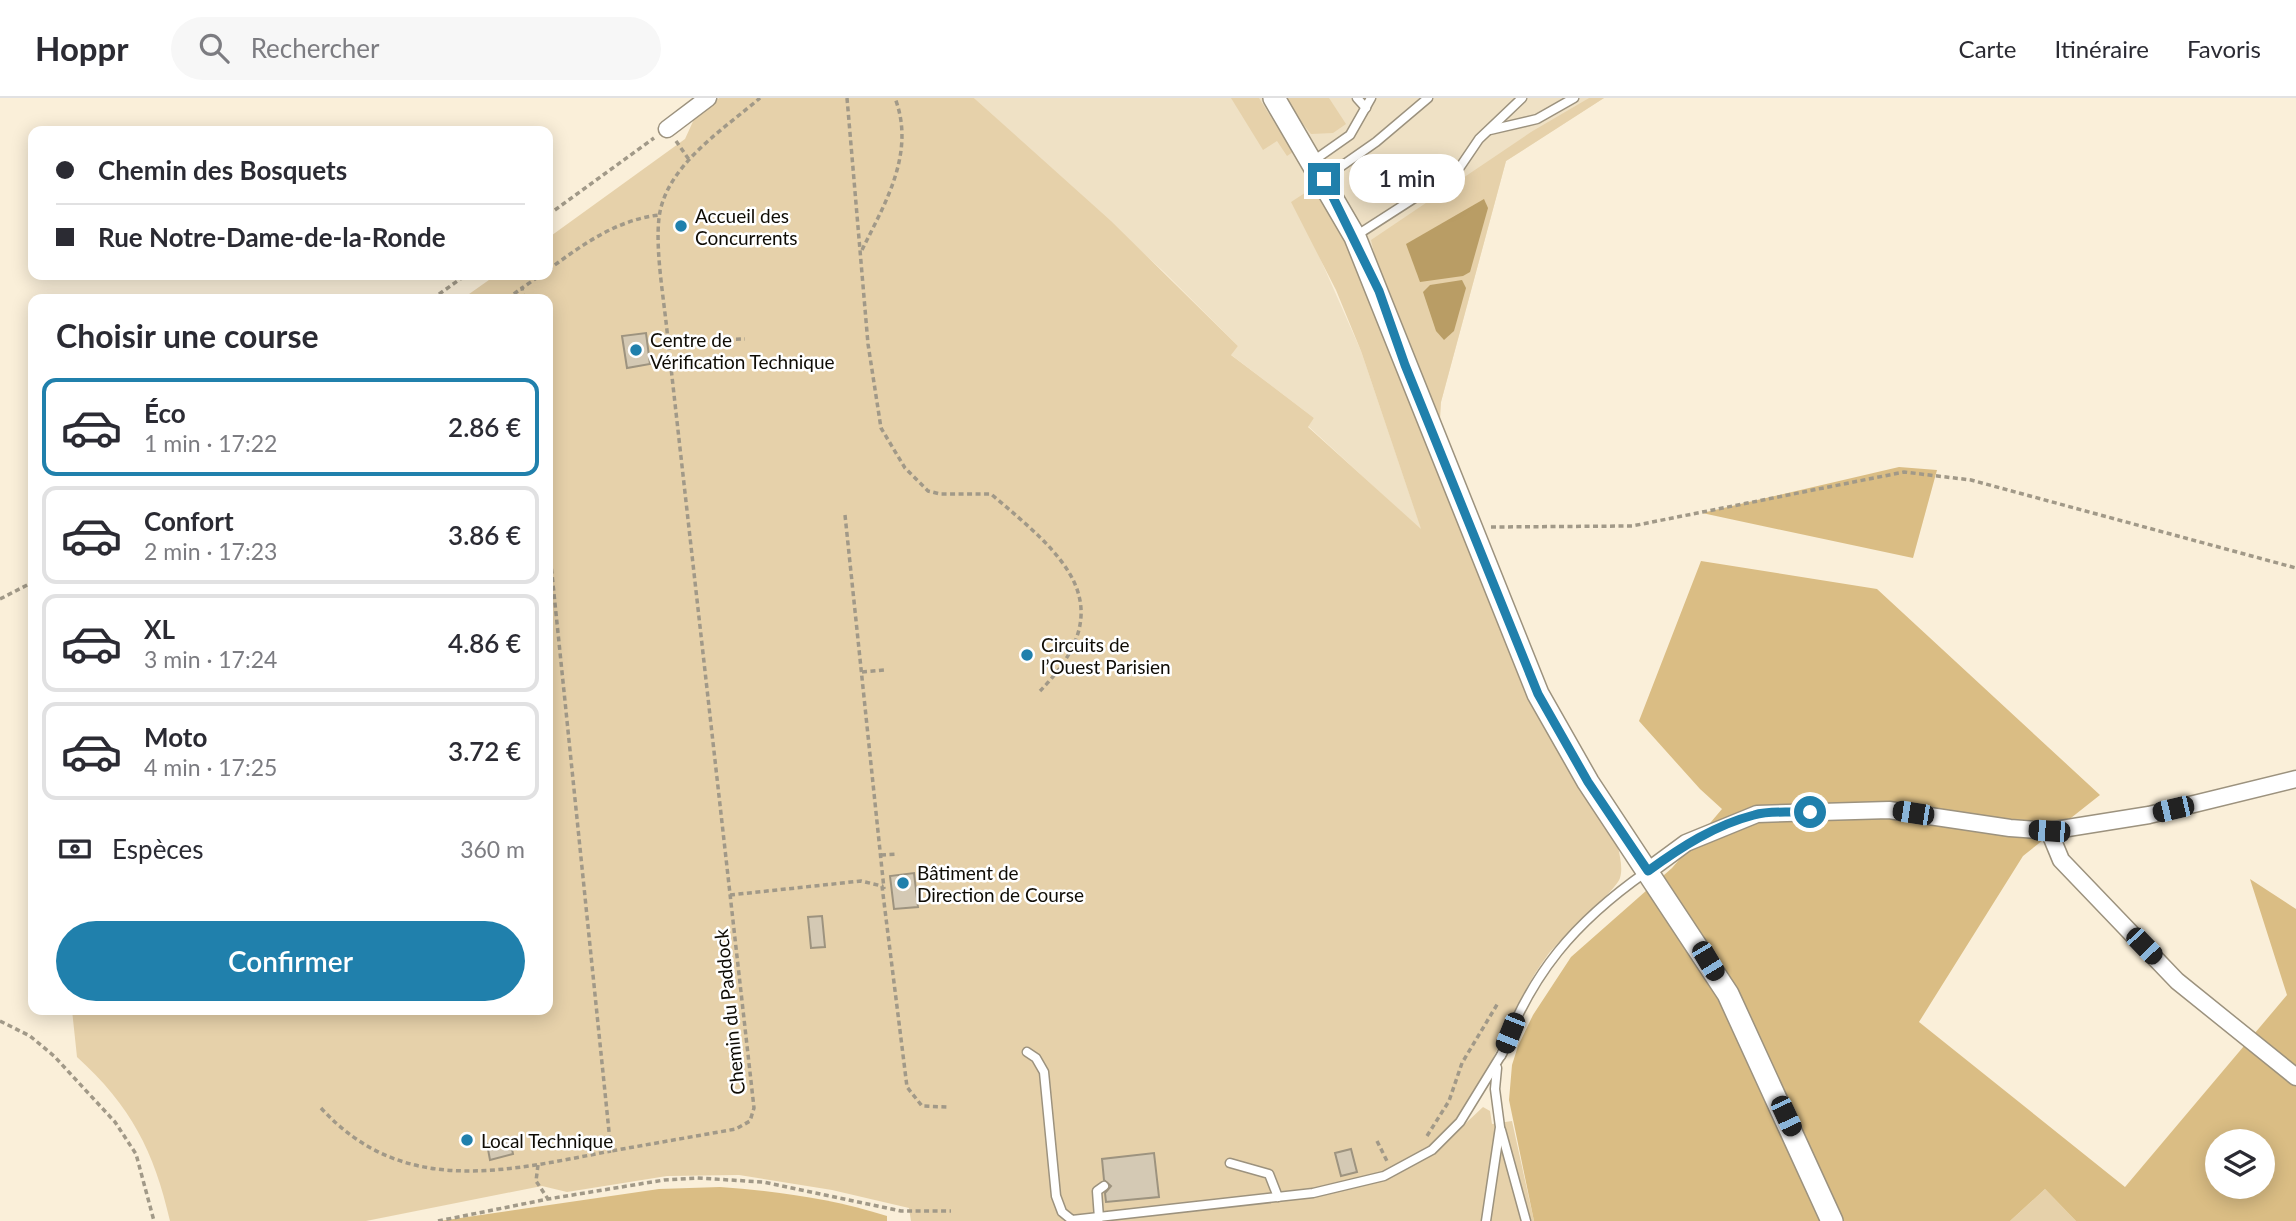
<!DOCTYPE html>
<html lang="fr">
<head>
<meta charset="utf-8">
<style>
	:root { --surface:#fff; --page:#f7f7f7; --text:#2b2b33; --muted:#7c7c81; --line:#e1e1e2; --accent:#2080ac }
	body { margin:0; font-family:Lato,sans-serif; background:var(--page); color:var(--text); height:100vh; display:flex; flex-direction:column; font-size:26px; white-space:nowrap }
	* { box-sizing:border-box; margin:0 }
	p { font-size:23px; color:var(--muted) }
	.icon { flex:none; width:38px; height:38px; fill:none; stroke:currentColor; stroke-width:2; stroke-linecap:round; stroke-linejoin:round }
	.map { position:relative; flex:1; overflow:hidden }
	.drawer { position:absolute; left:28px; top:196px; width:525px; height:721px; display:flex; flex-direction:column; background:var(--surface); border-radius:14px; box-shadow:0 4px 18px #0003 }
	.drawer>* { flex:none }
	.top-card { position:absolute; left:28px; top:28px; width:525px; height:154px; border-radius:14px; box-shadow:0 4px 18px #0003; display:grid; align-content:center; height:154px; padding:0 28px; background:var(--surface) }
	.buttons { position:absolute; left:2205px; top:1031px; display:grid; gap:14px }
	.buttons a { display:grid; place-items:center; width:70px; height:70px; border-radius:50%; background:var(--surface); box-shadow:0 4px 18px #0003; font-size:35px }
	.end { position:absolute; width:32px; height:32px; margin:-16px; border:9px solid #2080ac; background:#fff; box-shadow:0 0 0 4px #fff }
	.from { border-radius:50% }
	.bubble { position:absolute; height:49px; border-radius:24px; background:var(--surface); box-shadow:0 4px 18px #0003; font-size:23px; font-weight:600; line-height:49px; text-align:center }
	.car { position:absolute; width:21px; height:42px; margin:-21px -10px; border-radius:9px; box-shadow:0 0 5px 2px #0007; background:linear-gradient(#222 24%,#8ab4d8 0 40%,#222 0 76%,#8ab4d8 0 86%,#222 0) }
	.top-card b { display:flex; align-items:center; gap:24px; height:66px; font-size:26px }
	.top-card b+b { border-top:2px solid var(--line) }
	.top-card i { width:18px; height:18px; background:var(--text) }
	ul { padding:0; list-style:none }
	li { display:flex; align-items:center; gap:21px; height:98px; margin:0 14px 10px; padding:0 14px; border:4px solid var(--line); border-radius:14px }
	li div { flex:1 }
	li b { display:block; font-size:26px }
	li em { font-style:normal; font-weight:600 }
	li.on { border-color:var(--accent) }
	li>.icon { width:63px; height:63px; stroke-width:1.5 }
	h2 { padding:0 28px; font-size:32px; line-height:84px }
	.pay { display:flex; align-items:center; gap:18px; height:77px; padding:0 28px; font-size:26px }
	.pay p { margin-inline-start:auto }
	.primary-button { display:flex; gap:14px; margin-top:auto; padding:14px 28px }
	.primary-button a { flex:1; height:80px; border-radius:42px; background:var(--accent); color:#fff; font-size:28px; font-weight:600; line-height:80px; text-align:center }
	header { display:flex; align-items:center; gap:42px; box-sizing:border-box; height:98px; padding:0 35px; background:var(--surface); border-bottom:2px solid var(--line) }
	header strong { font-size:33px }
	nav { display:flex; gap:38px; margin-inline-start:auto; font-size:24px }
	.search { width:490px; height:63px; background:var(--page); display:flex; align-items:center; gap:18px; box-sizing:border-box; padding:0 24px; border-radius:38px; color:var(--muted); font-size:26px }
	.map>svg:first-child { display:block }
	.built { fill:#efe1c5 }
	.green { fill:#e6d1aa }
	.forest { fill:#dabd84; fill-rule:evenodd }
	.water { fill:#b99d65 }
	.building { fill:#d4c9b4; stroke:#9d937f; stroke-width:2 }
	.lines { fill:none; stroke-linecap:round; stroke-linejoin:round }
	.lane-casing { stroke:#9c927e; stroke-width:11 }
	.street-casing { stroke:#9c927e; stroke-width:19 }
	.secondary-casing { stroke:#9c927e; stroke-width:24 }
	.path { stroke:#a19988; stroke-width:3.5; stroke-dasharray:5 3.5; stroke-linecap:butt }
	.lane { stroke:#fff; stroke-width:8 }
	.street { stroke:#fff; stroke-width:16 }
	.secondary { stroke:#fff; stroke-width:21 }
	.route { stroke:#2080ac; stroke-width:9 }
	.poi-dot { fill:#2080ac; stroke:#fff; stroke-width:2.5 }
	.labels { text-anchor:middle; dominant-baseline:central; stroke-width:5; stroke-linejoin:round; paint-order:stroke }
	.poi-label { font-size:19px; fill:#0f0c05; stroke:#fff; text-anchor:start }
	.street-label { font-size:19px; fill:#0f0c05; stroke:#fff }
</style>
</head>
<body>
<header>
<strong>Hoppr</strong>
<div class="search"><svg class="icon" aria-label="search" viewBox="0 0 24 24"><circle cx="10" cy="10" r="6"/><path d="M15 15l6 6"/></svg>Rechercher</div>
<nav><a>Carte</a><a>Itinéraire</a><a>Favoris</a></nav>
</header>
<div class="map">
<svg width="2296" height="1123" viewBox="0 0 2296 1123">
	<rect width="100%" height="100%" fill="#faefd9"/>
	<path class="built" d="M 974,0 L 1604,0 L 1506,63 L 1441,304 L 1378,149 L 1357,165 L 1316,151 L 1361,253 L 1422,433 L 1308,328 L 1314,320 L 1230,256 L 1238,248 L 1164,174 Z"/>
	<g class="green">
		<path d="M 719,0 L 974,0 L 1111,123 L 1238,248 L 1231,257 L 1314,320 L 1308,329 L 1421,431 L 1361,253 L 1336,192 L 1291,104 L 1314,89 L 1357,165 L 1618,749 C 1620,759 1623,770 1620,780 C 1616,793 1560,840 1547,858 C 1506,913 1493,984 1446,1034 L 1451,1039 L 1483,1009 L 1490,1013 L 1492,1026 L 1512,1023 L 1534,1123 L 911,1123 L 909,1110 L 832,1092 L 739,1077 L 667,1078 L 567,1094 L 542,1088 L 366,1123 L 170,1123 C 154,1053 131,1008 77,959 L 72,912 L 548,912 L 548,201 L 462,201 L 496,177 L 548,177 L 548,140 L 685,41 L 695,19 Z"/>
		<path d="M 1231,0 L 1259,0 L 1293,54 L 1287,58 L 1277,43 L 1263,52 Z"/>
		<path d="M 1282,0 L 1329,0 L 1346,26 L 1333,35 L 1311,36 Z"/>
		<path d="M 1589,0 L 1604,0 L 1506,63 L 1441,304 L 1440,322 L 1376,163 L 1371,142 L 1531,34 Z"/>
		<path d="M 2045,1091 L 2076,1123 L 2010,1123 Z"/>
	</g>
	<g class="forest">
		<path d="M 1899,369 L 1937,372 L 1913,460 L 1702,415 Z"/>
		<path d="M 1701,463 L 1877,491 L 2100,697 L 2023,758 L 1919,924 L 2125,1089 L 2287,897 L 2250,781 L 2296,811 L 2296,1123 L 2076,1123 L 2045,1091 L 2010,1123 L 1534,1123 L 1509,1002 L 1512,967 L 1518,948 L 1533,917 L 1571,859 L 1672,770 L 1722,711 L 1700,691 L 1639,623 ZM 2217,1043 L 2263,1043 L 2263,1088 L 2217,1088 Z"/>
		<path d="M 720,1089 C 777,1093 833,1101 887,1118 L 887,1123 L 440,1123 L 659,1091 Z"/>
	</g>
	<g class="water">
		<path d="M 1484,101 L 1488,110 L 1470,174 L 1463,178 L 1420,184 L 1406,146 Z"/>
		<path d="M 1462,182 L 1466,190 L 1454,233 L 1444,242 L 1436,233 L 1423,194 L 1430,187 Z"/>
	</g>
	<g class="building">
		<path d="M 1400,60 L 1418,87 L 1399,99 L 1382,73 Z"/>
		<path d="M 646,235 L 650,266 L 627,270 L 622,238 Z"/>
		<path d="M 914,775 L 918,809 L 894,811 L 890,778 Z"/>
		<path d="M 822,818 L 825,849 L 811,850 L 808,819 Z"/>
		<path d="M 510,1041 L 513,1056 L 490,1062 L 487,1046 Z"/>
		<path d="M 1351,1051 L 1357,1074 L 1341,1078 L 1335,1055 Z"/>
		<path d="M 1154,1055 L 1159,1099 L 1106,1104 L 1105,1095 L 1111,1088 L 1104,1082 L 1102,1061 Z"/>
	</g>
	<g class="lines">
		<defs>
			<g id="lane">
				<path d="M 1357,0 L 1366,10"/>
				<path d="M 1490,32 L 1537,21 L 1574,0"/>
				<path d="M 1313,63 L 1350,37 L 1371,0"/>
				<path d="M 1323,81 L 1376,44 L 1428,0"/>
				<path d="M 1357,137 L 1458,72 L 1479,41 L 1522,0"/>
				<path d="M 1027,954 L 1036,960 L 1044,974 L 1056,1098 L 1062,1114 L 1072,1122 L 1313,1095 L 1384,1078 L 1432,1052 L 1460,1024 L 1503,954"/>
				<path d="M 1501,958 C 1531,875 1575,824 1646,774"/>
				<path d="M 1501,1032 L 1526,1123"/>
				<path d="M 1230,1065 L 1269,1076 L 1278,1099"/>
				<path d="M 1099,1120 L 1097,1093 L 1104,1088"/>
				<path d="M 1486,1123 L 1500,1029 L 1495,991 L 1497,970"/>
			</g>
			<g id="street">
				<path d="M 667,31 L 708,0"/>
				<path d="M 2049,733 L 2061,762 L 2177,883 L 2296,979"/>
				<path d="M 1648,773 L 1686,745 L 1757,716 L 1889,712 L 2010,730 L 2049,733 L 2149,717 L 2296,681"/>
			</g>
			<path id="secondary" d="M 1274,0 L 1355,139 L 1538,596 L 1588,684 L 1728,896 L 1832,1123"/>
		</defs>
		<use href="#lane" class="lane-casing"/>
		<use href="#street" class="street-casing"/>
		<use href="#secondary" class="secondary-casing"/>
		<g class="path">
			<path d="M 847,0 L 868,246 L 881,330 L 905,370 L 928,393 L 940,396 L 991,396 C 1063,457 1125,506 1040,593"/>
			<path d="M 676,43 L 690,63"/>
			<path d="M 548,117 L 654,40"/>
			<path d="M 862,152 C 885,105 916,55 895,0"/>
			<path d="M 548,172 C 582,147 616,122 659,117"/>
			<path d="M 432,201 L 466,177"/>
			<path d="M 507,201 L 522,190"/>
			<path d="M 524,201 L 522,190 L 541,177"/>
			<path d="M 668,243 L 745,241"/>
			<path d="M 845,417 L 884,791"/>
			<path d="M 1491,429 L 1632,428 L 1904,374 L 1971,382 L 2296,470"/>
			<path d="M 548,437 L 611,1053 L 736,1031 L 750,1023 L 754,1010 L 668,243 C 665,207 655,155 659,120 C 665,68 724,31 760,0"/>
			<path d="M 0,501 L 33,484"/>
			<path d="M 862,574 L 884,572"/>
			<path d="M 881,757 L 898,756"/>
			<path d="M 730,797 L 861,783 L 882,788 L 907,989 L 922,1008 L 947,1009"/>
			<path d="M 0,923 L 30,938 L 54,958 L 115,1024 L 136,1056 L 154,1123"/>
			<path d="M 321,1010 C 403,1100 506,1073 611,1053"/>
			<path d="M 1427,1038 L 1449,1003 L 1462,965 L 1498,905"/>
			<path d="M 1377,1043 L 1387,1063"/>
			<path d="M 538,1067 L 536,1083 L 548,1101"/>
			<path d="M 438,1123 L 548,1101 L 664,1082 L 697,1080 L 763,1084 L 901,1113 L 951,1113"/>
		</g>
		<use href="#lane" class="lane"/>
		<use href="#street" class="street"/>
		<use href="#secondary" class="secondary"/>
	</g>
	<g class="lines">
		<path class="route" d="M 1324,81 L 1379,193 L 1405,267 L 1538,596 L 1588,684 L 1648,773 C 1681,749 1715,727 1754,717 C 1771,712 1792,715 1810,714"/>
	</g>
	<g class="poi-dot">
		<circle cx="681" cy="128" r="7"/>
		<circle cx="636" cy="252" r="7"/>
		<circle cx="1027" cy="557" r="7"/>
		<circle cx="903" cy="785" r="7"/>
		<circle cx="467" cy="1042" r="7"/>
	</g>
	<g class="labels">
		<g class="poi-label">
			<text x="695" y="117">Accueil des<tspan x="695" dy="22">Concurrents</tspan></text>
			<text x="650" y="241">Centre de<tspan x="650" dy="22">Vérification Technique</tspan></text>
			<text x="1041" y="546">Circuits de<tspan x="1041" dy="22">l’Ouest Parisien</tspan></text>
			<text x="917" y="774">Bâtiment de<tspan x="917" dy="22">Direction de Course</tspan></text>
			<text x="481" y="1042">Local Technique</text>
		</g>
		<g class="street-label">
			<text transform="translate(729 914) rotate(-96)">Chemin du Paddock</text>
		</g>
	</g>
</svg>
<div class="buttons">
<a><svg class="icon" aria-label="layers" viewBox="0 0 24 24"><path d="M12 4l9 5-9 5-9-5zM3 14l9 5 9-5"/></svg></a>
</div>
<i class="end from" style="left:1810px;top:714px"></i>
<i class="end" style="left:1324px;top:81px"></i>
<div class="bubble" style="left:1349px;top:56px;width:116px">1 min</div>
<i class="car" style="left:2173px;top:711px;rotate:257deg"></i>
<i class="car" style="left:1913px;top:715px;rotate:279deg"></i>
<i class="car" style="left:2049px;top:733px;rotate:274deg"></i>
<i class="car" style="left:2144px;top:848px;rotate:136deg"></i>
<i class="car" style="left:1708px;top:863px;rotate:149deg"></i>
<i class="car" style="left:1510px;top:935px;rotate:202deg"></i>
<i class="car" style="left:1786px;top:1018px;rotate:155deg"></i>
<div class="top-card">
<b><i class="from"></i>Chemin des Bosquets</b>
<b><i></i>Rue Notre-Dame-de-la-Ronde</b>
</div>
<section class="drawer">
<h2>Choisir une course</h2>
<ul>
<li class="on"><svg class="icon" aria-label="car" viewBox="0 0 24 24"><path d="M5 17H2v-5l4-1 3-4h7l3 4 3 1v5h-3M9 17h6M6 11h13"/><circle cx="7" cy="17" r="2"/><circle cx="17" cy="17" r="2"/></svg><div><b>Éco</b><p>1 min · 17:22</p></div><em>2.86 €</em></li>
<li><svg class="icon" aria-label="car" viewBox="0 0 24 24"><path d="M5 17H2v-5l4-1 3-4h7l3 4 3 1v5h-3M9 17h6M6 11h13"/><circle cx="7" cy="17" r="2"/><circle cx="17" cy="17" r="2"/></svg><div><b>Confort</b><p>2 min · 17:23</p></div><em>3.86 €</em></li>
<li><svg class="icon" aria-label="car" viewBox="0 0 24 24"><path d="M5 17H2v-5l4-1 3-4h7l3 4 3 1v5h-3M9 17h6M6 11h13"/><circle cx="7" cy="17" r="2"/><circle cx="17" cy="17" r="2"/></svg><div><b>XL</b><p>3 min · 17:24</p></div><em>4.86 €</em></li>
<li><svg class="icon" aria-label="car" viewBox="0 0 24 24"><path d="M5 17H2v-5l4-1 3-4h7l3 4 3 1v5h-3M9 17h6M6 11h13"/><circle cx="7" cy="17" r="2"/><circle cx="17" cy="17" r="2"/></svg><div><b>Moto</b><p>4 min · 17:25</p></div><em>3.72 €</em></li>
</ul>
<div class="pay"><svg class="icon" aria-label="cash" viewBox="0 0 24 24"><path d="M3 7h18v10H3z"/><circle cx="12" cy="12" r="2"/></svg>Espèces<p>360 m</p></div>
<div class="primary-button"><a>Confirmer</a></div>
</section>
</div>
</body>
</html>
